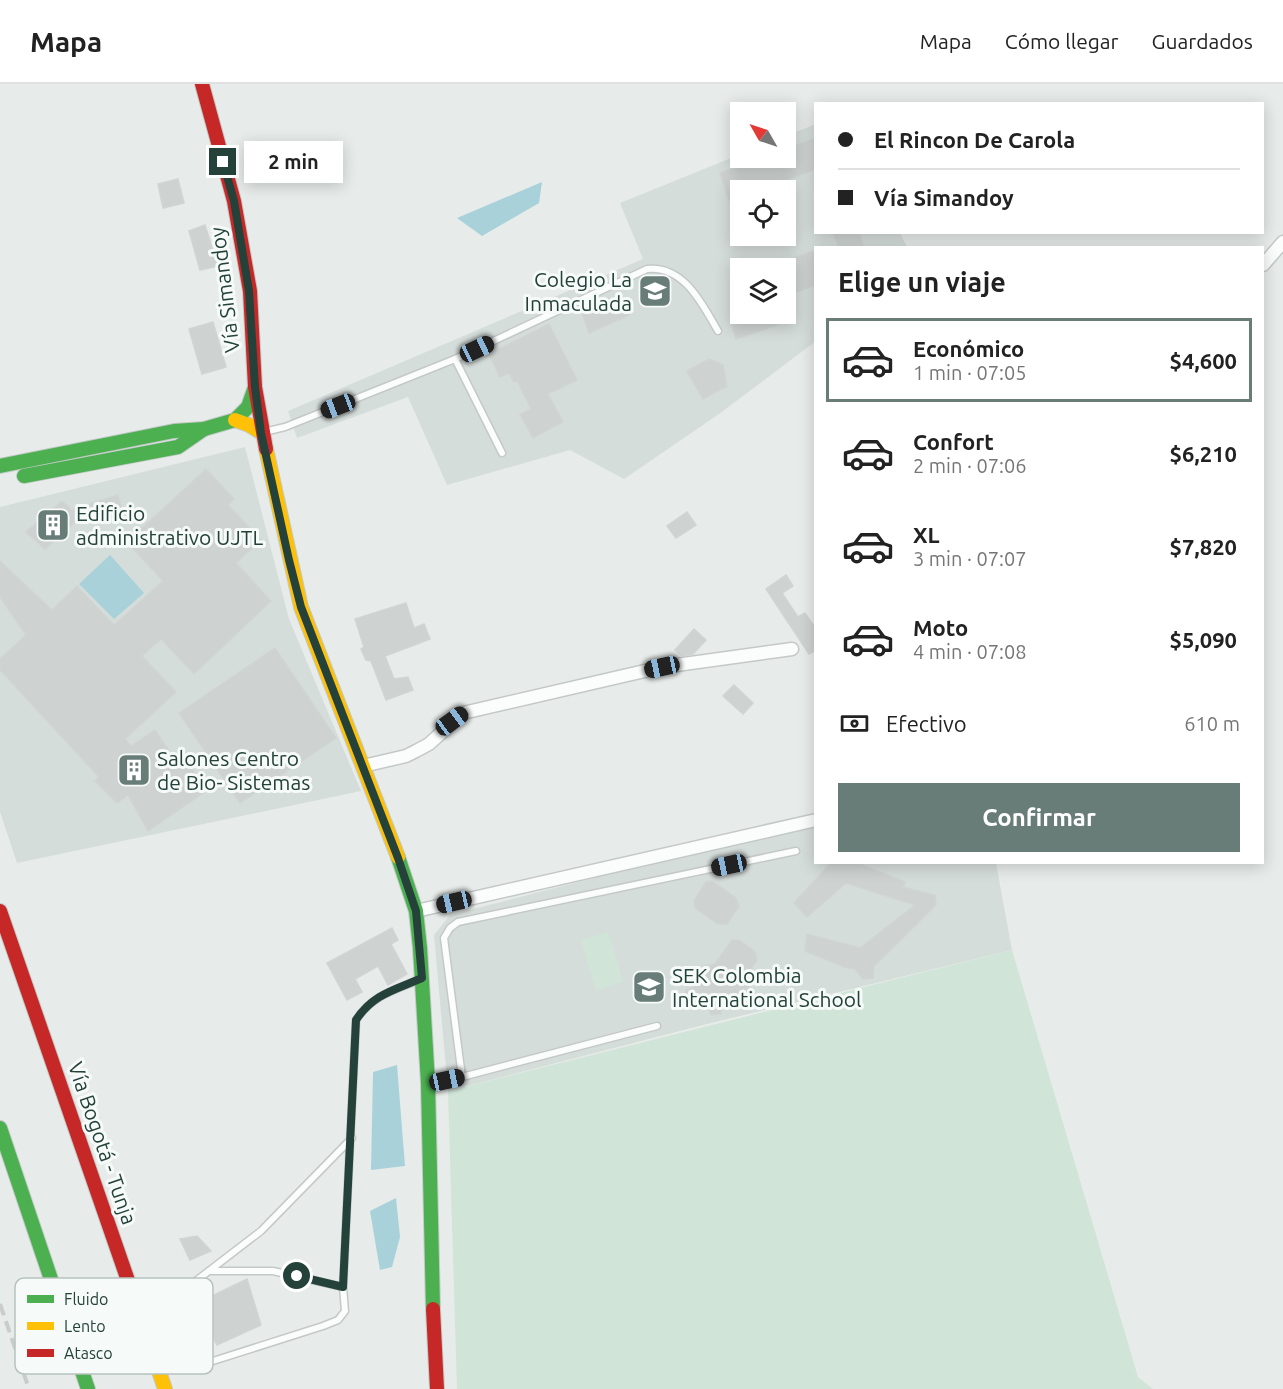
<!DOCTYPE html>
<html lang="es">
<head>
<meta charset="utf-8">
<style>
	:root { --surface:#fff; --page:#f6f6f6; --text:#222; --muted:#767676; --line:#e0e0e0; --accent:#687d78 }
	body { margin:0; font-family:Ubuntu,sans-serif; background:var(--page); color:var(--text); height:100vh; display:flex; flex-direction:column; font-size:22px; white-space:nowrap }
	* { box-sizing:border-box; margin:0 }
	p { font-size:20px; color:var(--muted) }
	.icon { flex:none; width:33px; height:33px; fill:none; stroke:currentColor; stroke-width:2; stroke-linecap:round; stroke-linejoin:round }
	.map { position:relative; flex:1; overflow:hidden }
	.panel { position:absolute; left:814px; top:162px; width:450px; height:618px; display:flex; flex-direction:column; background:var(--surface); border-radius:0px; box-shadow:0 3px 15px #0003 }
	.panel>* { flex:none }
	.hud { position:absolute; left:814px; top:18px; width:450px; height:132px; border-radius:0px; box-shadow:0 3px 15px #0003; display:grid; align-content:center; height:132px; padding:0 24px; background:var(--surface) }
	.needle { width:39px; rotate:309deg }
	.tools { position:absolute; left:730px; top:18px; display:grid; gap:12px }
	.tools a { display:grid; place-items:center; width:66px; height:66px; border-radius:0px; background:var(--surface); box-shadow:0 3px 15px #0003; font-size:30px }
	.end { position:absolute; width:27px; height:27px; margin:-14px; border:8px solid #24413a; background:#fff; box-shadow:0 0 0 3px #fff }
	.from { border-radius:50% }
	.bubble { position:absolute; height:42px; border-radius:0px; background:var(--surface); box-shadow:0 3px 15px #0003; font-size:20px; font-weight:700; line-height:42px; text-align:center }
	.car { position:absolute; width:18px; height:36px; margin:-18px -9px; border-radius:8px; box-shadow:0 0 4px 2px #0007; background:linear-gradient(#222 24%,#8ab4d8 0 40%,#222 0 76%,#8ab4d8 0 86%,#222 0) }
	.hud b { display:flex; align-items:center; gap:21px; height:57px; font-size:22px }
	.hud b+b { border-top:2px solid var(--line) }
	.hud i { width:15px; height:15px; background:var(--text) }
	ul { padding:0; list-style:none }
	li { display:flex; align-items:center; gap:18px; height:84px; margin:0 12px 9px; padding:0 12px; border:3px solid transparent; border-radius:0px }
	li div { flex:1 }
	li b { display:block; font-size:22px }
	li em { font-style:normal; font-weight:700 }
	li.active { border-color:var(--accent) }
	li>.icon { width:54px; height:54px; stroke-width:1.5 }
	h2 { padding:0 24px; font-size:27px; line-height:72px }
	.pay { display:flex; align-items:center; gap:15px; height:66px; padding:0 24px; font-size:22px }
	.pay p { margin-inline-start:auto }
	.cta { display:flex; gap:12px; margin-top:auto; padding:12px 24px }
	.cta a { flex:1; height:69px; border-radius:0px; background:var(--accent); color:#fff; font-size:24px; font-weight:700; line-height:69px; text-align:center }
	header { display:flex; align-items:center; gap:36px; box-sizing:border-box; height:84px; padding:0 30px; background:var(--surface); border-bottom:2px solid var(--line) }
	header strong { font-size:28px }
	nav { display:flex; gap:33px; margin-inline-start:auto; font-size:21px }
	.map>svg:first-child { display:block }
	.built { fill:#d5ddda; fill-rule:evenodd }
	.green { fill:#d0e5d7 }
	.water { fill:#a8d1da }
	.building { fill:#ced3d1; stroke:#d0d5d3; stroke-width:1.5 }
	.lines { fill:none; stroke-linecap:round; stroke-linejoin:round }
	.lane-casing { stroke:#c4c9c7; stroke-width:9 }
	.street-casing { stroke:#c4c9c7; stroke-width:15 }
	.fast-casing { stroke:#c2cac7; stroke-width:16 }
	.slow-casing { stroke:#c2cac7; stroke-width:16 }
	.jam-casing { stroke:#c2cac7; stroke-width:16 }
	.lane { stroke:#fbfcfc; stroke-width:6 }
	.street { stroke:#fbfcfc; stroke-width:12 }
	.fast { stroke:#4caf50; stroke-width:14 }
	.slow { stroke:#ffc107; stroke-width:14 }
	.jam { stroke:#c62828; stroke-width:14 }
	.rail { stroke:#c8cdcb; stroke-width:4; stroke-dasharray:12 6; stroke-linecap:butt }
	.route { stroke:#24413a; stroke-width:8 }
	.labels { text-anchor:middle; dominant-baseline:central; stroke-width:6; stroke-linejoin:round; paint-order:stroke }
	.poi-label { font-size:21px; fill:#24413a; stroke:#f6faf8; text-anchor:start }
	.street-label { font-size:21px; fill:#24413a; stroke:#f6faf8 }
	.key { fill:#f6faf8; stroke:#b7c2bf; stroke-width:1.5 }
	.key-label { font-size:16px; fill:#24413a }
</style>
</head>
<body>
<header>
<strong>Mapa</strong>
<nav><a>Mapa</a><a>Cómo llegar</a><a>Guardados</a></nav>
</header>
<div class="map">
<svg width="1283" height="1305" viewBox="0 0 1283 1305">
	<rect width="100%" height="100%" fill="#e7ecea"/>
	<g class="built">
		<path d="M 816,40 L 816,148 L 900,149 L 907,163 L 816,164 L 816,257 L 719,330 L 624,395 L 570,366 L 447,401 L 408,313 L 297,354 L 288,327 L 643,175 L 620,119 L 741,70 L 741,74 L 786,74 L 786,52 ZM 741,106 L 786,106 L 786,152 L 741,152 ZM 741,184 L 786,184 L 786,230 L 741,230 Z"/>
		<path d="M 245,363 L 289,535 L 361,707 L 17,779 L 0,728 L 0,423 Z"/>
		<path d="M 816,737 L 816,778 L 996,779 L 1012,866 L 707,940 L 448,1007 L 434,851 L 450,831 Z"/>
	</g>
	<g class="green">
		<path d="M 608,848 L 623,898 L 596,906 L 581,856 Z"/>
		<path d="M 1012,866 L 1138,1293 L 1153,1305 L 457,1305 L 448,1007 Z"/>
	</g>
	<g class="water">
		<path d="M 542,98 L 539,119 L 482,152 L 457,134 Z"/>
		<path d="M 110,471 L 144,509 L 114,535 L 79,500 Z"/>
		<path d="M 397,981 L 405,1082 L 371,1086 L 373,988 Z"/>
		<path d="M 396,1114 L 400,1153 L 392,1183 L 380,1186 L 370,1127 Z"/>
	</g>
	<g class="building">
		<path d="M 816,54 L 816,85 L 757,106 L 741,106 L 741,112 L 729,116 L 720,89 L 763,74 L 786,74 L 786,65 Z"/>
		<path d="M 178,95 L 184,119 L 163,124 L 158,100 Z"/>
		<path d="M 205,141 L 218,182 L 200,186 L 189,147 Z"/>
		<path d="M 833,148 L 859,148 L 864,164 L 839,164 Z"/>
		<path d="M 816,166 L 816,201 L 786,212 L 786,177 Z"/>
		<path d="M 620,211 L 630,231 L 589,249 L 581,226 Z"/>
		<path d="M 757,230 L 774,230 L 777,241 L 736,255 L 731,238 Z"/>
		<path d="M 213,238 L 226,283 L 202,290 L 189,245 Z"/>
		<path d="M 549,240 L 577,296 L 548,310 L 563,338 L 533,354 L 520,330 L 531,325 L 517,297 L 514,298 L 509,289 L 500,293 L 489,270 Z"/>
		<path d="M 709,275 L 723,281 L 727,302 L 703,315 L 687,287 Z"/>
		<path d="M 206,385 L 234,415 L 228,421 L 261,456 L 236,479 L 271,517 L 194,590 L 161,555 L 142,572 L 176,608 L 125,655 L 131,662 L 155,646 L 178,680 L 187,675 L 206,707 L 148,747 L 128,711 L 117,719 L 95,697 L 99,693 L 0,586 L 0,575 L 26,551 L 0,513 L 0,477 L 52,526 L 77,502 L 114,541 L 163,497 L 127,458 Z"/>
		<path d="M 118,411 L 122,426 L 76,437 L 45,465 L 26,448 L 62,417 L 71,426 Z"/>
		<path d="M 687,428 L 696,441 L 676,454 L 667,442 Z"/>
		<path d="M 786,491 L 793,502 L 782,509 L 798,533 L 805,529 L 816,545 L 816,566 L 809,570 L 766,505 Z"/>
		<path d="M 406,519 L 414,544 L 424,540 L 430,555 L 385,572 L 394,595 L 408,593 L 413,606 L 386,616 L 371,577 L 366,576 L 361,565 L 364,563 L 355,535 Z"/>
		<path d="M 694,545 L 706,556 L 693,570 L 682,572 L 675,566 Z"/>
		<path d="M 275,564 L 336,654 L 240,719 L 179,629 Z"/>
		<path d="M 734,601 L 753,619 L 743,630 L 723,612 Z"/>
		<path d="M 832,778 L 855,778 L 905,798 L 903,803 L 935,811 L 936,821 L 874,882 L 873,894 L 863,895 L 855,885 L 844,883 L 805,867 L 807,850 L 860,864 L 915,821 L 846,799 L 807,833 L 794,819 Z"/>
		<path d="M 712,797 L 736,814 L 739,822 L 727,840 L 718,840 L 695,824 L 694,817 L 706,798 Z"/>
		<path d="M 392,844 L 398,856 L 391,860 L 407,890 L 388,901 L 378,882 L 355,895 L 362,908 L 347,916 L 327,879 Z"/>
		<path d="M 732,856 L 739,856 L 755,868 L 757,876 L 744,895 L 749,901 L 747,908 L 739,912 L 740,920 L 721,926 L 721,930 L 711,931 L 706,917 L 690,918 L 683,913 L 687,905 L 692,904 L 704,889 L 702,882 L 715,880 Z"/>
		<path d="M 197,1152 L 211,1167 L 190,1176 L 180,1155 Z"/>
		<path d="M 247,1195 L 261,1241 L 217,1261 L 195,1220 Z"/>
	</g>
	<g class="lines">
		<defs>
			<g id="lane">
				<path d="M 455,275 L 502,369"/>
				<path d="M 264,348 L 285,343 L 455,275 L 647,185 C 684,181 702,220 718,247"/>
				<path d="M 462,993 L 444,854 L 450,844 L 458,838 L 796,767"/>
				<path d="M 428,999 L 462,993 L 657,942"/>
				<path d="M 352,1054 L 261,1147 L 188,1203 C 180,1218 194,1260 205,1275 L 213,1277 L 323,1242 L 338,1236 L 345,1227 L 343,1203 L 356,936 C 373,911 392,907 419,896"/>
				<path d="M 209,1187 L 273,1187 L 343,1203"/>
				<path d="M 154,1263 L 192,1248"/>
			</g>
			<g id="street">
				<path d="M 1263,181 L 1283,158"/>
				<path d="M 363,682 L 406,672 L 416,667 L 429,660 L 463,629 L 662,583 L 792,565"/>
				<path d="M 416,827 L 816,736"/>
			</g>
			<g id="fast">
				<path d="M 0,382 L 174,347 L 204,345 L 235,336 L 248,323 L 255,303"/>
				<path d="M 24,392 L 178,363 L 204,345"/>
				<path d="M 398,773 L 416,827 L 420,864 L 428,999 L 433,1225"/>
				<path d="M 0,1044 L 88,1305"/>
			</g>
			<g id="slow">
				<path d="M 235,336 L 249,341 L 262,349"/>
				<path d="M 266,365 L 301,523 L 398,773"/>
				<path d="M 133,1211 L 165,1305"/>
			</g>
			<g id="jam">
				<path d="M 202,0 L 234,117 L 250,207 L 255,303 L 266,365"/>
				<path d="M 0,827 L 133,1211"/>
				<path d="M 433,1225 L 437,1305"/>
			</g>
		</defs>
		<use href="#lane" class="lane-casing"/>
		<use href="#street" class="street-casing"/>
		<use href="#fast" class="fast-casing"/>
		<use href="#slow" class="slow-casing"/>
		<use href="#jam" class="jam-casing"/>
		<use href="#lane" class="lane"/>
		<use href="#street" class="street"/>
		<use href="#fast" class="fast"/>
		<use href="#slow" class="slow"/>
		<use href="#jam" class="jam"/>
		<path class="rail" d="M 0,1220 L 29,1305"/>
	</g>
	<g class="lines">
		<path class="route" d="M 223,78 L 234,117 L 249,207 L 255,303 L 261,349 L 289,476 L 301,523 L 398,774 L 416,827 L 422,894 C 395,906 373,910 356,936 L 343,1203 L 297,1192"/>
	</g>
	<defs>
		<symbol id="school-square" viewBox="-11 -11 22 22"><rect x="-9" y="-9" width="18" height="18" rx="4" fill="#687d78" stroke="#f6faf8"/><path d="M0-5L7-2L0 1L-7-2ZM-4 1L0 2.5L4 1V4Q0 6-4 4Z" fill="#fff"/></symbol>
		<symbol id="building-square" viewBox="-11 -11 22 22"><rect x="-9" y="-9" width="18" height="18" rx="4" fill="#687d78" stroke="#f6faf8"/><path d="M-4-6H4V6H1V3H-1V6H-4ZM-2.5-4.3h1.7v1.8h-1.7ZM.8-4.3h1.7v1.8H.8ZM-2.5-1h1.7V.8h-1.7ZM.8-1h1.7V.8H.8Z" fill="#fff"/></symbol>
	</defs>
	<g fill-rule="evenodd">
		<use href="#school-square" x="636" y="188" width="38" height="38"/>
		<use href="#building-square" x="34" y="422" width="38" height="38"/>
		<use href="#building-square" x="115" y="667" width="38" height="38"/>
		<use href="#school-square" x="630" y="884" width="38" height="38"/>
	</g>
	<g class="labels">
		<g class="poi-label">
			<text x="632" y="195" text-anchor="end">Colegio La<tspan x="632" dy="24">Inmaculada</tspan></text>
			<text x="76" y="429">Edificio<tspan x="76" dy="24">administrativo UJTL</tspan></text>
			<text x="157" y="674">Salones Centro<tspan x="157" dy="24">de Bio- Sistemas</tspan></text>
			<text x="672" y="891">SEK Colombia<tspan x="672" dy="24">International School</tspan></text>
		</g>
		<g class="street-label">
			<text transform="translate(224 206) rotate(-97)">Vía Simandoy</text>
			<text transform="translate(103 1059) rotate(71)">Vía Bogotá - Tunja</text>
		</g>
	</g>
	<rect x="15" y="1194" width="198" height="96" rx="9" class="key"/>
	<rect x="27" y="1211" width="27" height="8" fill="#4caf50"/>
	<rect x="27" y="1238" width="27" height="8" fill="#ffc107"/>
	<rect x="27" y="1265" width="27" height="8" fill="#c62828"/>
	<g class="key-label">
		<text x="64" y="1221">Fluido</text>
		<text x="64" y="1248">Lento</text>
		<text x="64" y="1275">Atasco</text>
	</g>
</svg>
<div class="tools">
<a><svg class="needle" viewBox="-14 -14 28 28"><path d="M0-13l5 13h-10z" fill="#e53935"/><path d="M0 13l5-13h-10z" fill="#767676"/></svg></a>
<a><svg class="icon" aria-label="locate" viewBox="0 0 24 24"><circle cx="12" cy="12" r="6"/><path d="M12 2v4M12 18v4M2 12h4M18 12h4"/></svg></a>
<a><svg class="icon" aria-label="layers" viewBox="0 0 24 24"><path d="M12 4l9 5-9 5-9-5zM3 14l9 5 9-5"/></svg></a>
</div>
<i class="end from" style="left:297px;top:1192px"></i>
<i class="end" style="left:223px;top:78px"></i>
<div class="bubble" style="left:244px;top:57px;width:99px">2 min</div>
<i class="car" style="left:477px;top:265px;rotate:65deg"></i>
<i class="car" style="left:338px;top:322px;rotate:249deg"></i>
<i class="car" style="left:662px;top:583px;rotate:258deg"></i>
<i class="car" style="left:452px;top:637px;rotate:54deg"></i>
<i class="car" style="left:729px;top:781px;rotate:258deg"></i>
<i class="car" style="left:454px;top:818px;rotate:257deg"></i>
<i class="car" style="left:447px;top:996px;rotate:78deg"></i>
<div class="hud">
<b><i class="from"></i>El Rincon De Carola</b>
<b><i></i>Vía Simandoy</b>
</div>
<section class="panel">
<h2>Elige un viaje</h2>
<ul>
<li class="active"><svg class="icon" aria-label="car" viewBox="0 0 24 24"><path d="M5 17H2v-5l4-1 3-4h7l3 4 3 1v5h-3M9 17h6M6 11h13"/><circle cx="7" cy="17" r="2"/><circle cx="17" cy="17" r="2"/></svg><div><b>Económico</b><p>1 min · 07:05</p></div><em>$4,600</em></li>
<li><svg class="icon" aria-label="car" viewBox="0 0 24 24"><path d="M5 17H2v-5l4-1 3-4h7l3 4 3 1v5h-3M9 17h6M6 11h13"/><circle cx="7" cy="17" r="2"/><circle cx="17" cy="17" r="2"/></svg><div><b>Confort</b><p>2 min · 07:06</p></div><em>$6,210</em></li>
<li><svg class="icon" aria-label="car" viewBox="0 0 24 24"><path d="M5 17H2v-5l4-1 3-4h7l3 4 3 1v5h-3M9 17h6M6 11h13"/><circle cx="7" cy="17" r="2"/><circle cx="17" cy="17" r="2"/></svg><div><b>XL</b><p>3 min · 07:07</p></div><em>$7,820</em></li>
<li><svg class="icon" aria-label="car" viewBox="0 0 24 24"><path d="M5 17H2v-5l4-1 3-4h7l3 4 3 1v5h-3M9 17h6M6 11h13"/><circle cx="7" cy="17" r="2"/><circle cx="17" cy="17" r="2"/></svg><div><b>Moto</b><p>4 min · 07:08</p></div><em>$5,090</em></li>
</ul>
<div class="pay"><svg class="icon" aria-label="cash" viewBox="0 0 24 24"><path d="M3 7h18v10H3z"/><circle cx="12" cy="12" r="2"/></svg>Efectivo<p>610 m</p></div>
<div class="cta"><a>Confirmar</a></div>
</section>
</div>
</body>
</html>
